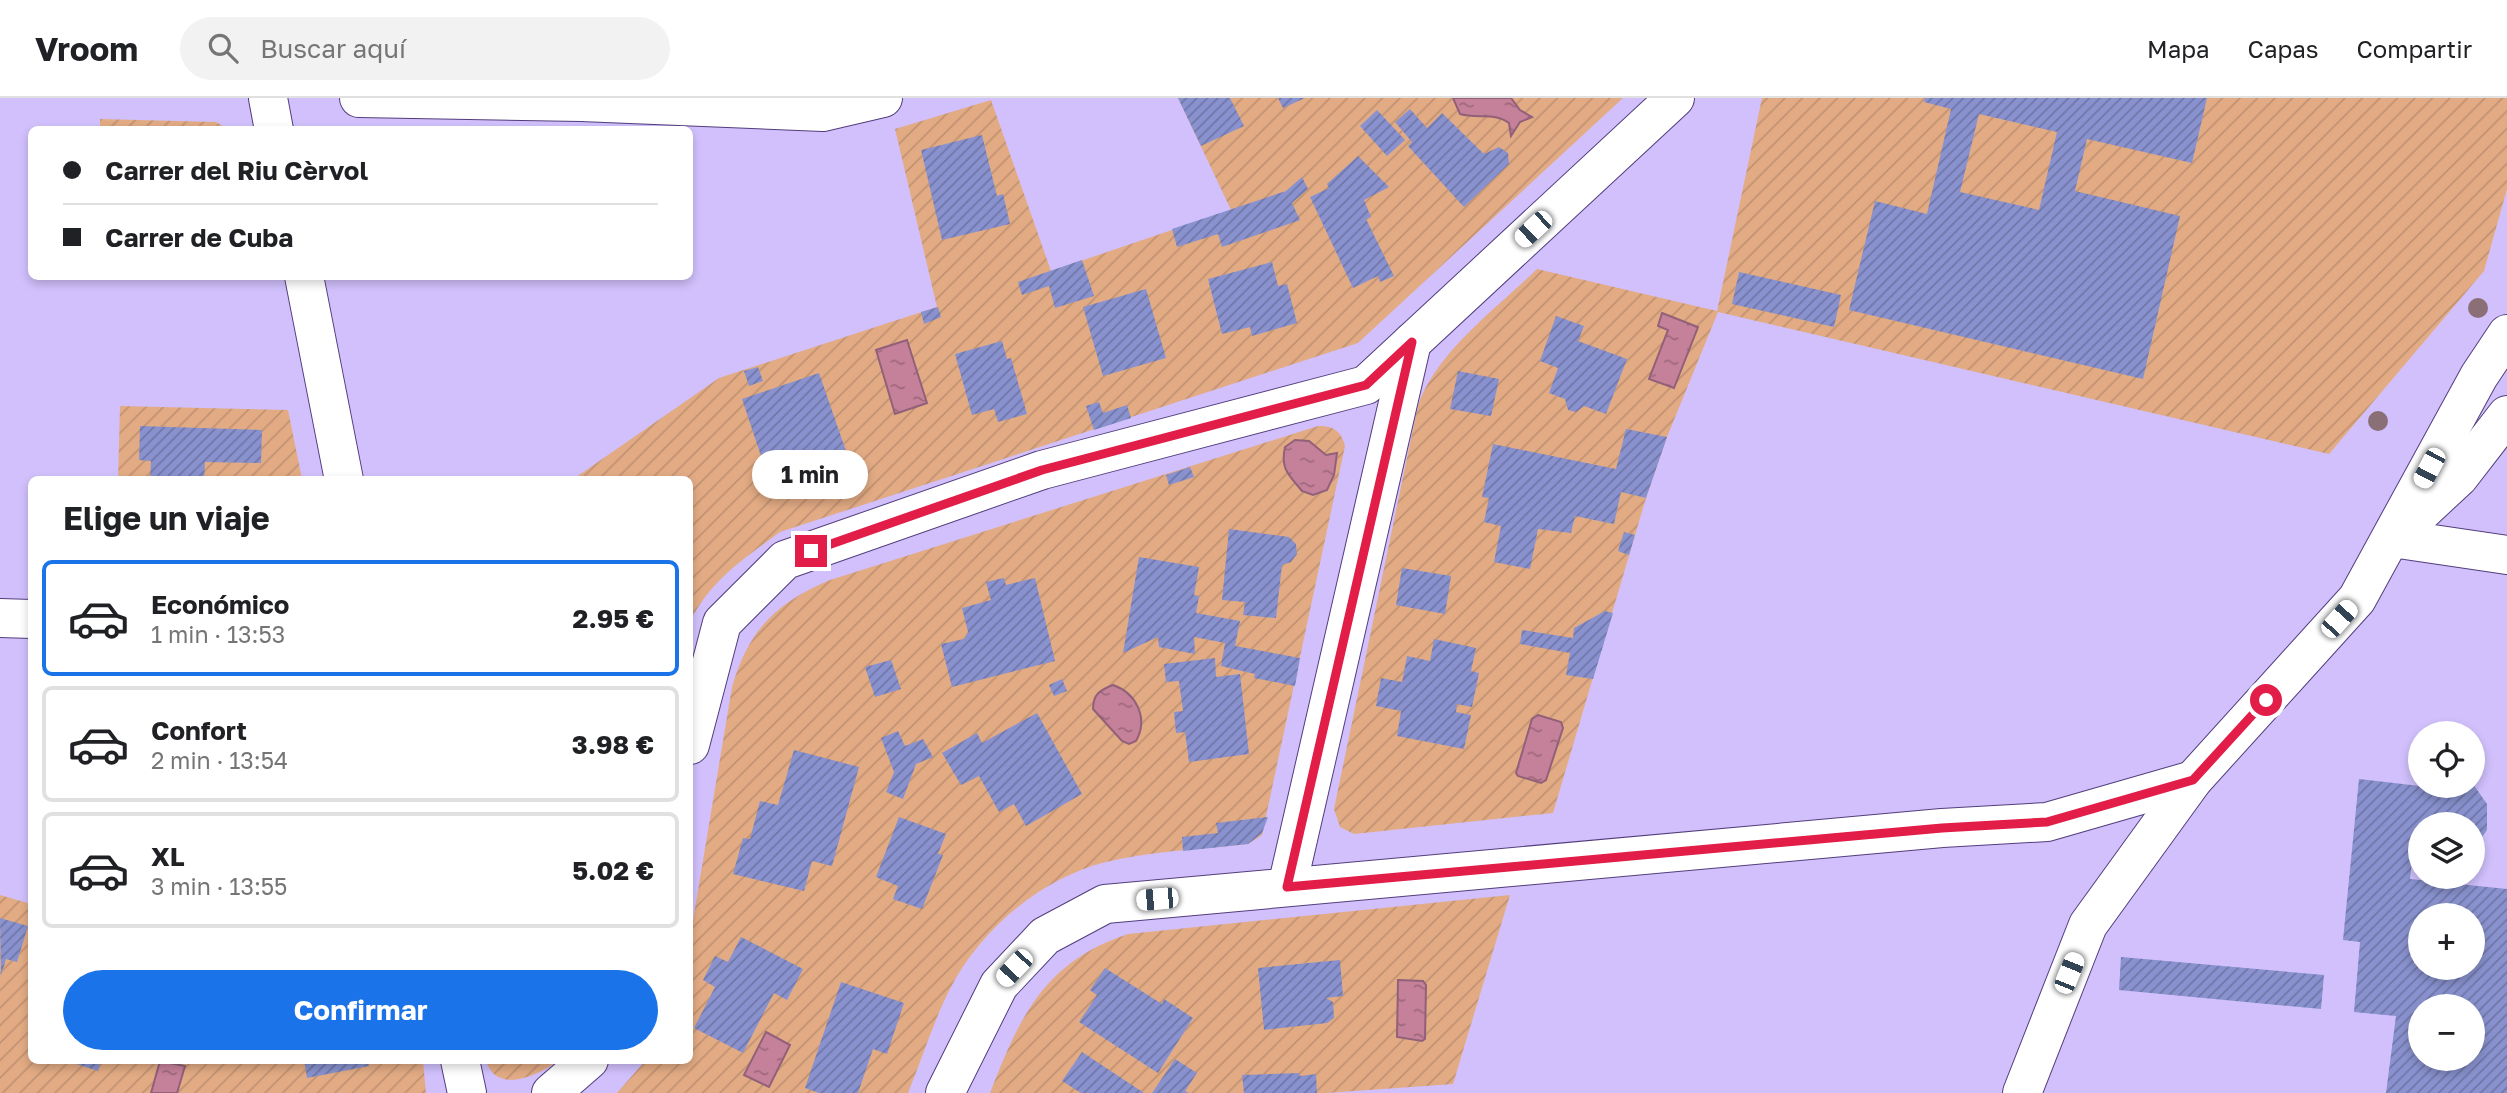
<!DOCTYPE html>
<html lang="es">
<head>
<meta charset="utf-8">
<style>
	:root { --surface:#fff; --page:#f2f2f2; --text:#202124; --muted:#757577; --line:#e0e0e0; --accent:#1a73e8 }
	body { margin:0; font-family:"Golos Text",sans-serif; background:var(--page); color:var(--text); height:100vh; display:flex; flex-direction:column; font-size:26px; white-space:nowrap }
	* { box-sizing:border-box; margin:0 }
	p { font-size:23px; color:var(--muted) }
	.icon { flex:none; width:38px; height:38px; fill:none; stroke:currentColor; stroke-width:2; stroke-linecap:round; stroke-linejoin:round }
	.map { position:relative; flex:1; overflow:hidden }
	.details { position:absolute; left:28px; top:378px; width:665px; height:588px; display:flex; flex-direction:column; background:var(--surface); border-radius:10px; box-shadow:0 4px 10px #0003 }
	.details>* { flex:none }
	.top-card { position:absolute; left:28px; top:28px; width:665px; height:154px; border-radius:10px; box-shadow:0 4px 10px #0003; display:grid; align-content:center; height:154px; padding:0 35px; background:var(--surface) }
	.tools { position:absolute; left:2408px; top:623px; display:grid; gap:14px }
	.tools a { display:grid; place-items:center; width:77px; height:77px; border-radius:50%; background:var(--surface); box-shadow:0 4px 10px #0003; font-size:35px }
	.end { position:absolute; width:32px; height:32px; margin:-16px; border:9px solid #e11d48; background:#fff; box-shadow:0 0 0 4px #fff }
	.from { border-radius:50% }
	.bubble { position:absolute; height:49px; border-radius:24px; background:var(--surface); box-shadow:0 4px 10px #0003; font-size:23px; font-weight:700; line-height:49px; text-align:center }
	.car { position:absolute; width:21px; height:42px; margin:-21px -10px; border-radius:9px; box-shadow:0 0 5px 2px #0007; background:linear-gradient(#fff 24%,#345 0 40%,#fff 0 76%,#345 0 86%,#fff 0) }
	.top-card b { display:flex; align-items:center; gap:24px; height:66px; font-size:26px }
	.top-card b+b { border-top:2px solid var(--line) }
	.top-card i { width:18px; height:18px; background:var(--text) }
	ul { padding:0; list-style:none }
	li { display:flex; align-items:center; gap:21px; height:116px; margin:0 14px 10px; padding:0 21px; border:4px solid var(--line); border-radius:10px }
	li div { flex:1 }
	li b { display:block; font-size:26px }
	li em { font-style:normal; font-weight:700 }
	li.selected { border-color:var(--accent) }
	li>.icon { width:63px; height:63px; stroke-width:1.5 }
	h2 { padding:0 35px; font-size:32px; line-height:84px }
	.button { display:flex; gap:14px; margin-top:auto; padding:14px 35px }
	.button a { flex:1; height:80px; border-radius:42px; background:var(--accent); color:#fff; font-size:28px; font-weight:700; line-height:80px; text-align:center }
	header { display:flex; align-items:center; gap:42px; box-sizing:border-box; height:98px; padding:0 35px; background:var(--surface); border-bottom:2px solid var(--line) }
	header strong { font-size:33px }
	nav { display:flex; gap:38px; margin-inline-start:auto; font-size:24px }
	.search { width:490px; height:63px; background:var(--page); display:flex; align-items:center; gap:18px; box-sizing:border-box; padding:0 24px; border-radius:38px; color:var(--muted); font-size:26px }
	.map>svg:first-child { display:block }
	.garden { fill:url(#garden-furrows) }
	.water { fill:url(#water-ripples); stroke:#926079; stroke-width:2 }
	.building { fill:url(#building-hatch); fill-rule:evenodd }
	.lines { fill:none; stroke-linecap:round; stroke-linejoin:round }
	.street-casing { stroke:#523d7c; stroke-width:40 }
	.street { stroke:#fff; stroke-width:38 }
	.tree { fill:#8b6f77 }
	.route { stroke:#e11d48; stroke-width:9 }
</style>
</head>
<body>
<header>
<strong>Vroom</strong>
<div class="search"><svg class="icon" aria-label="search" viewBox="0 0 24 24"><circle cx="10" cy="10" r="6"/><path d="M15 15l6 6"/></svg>Buscar aquí</div>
<nav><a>Mapa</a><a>Capas</a><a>Compartir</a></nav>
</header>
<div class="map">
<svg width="2507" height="995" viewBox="0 0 2507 995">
	<defs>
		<pattern id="garden-furrows" width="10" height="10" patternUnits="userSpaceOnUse" patternTransform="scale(1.75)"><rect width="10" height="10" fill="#e2ab84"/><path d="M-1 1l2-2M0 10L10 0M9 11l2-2" fill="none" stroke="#c19272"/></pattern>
		<pattern id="water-ripples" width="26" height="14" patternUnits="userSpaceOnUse" patternTransform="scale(1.75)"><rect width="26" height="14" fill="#c58199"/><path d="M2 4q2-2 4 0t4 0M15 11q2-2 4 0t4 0" fill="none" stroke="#9f687d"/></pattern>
		<pattern id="building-hatch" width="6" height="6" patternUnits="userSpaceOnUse" patternTransform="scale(1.75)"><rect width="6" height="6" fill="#8992ce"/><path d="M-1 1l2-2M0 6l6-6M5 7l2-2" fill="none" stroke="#6f76a8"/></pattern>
	</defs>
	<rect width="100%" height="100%" fill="#d1c0fc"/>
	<g class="garden">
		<path d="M 1178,0 L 1623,0 L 1358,245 L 780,434 C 742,462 713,480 690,523 L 690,382 L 572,382 L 719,280 L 937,209 L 895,31 L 991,2 L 1051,173 L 1231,112 Z"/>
		<path d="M 1762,0 L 2507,0 L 2507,91 L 2484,173 L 2329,356 L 1718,214 L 1667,339 L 1646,400 L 1553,715 L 1354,736 L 1340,729 L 1334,711 L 1418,307 C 1438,252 1495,212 1537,171 L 1717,213 Z"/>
		<path d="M 100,21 L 216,24 L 228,31 L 100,31 Z"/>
		<path d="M 120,308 L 288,312 L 302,381 L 118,382 Z"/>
		<path d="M 1318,328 C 1334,328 1341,333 1345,348 L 1262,737 L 1248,746 C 1202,751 1152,753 1106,764 C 1041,780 980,832 950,891 C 933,924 922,961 908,995 L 617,995 L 645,963 L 690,962 L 690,840 L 732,589 C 749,531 776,505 830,482 Z"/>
		<path d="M 0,797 L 31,806 L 32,962 L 423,963 L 426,995 L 0,995 Z"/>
		<path d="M 1510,797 L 1453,986 L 1327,995 L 990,995 C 1020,918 1044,864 1128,836 Z"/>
		<path d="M 486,963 L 486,962 L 558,963 C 534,980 496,995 486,963 Z"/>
	</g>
	<g class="water">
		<path d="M 1453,0 L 1511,0 L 1520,12 L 1532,19 L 1520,24 L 1511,38 L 1509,25 C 1495,14 1477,21 1460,16 Z"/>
		<path d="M 1662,215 L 1698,229 L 1674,290 L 1649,281 L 1668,232 L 1658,228 Z"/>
		<path d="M 907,242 L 927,305 L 895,316 L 876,252 Z"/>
		<path d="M 1295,342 L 1309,343 L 1326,357 L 1337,355 L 1334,377 L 1327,392 L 1313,397 L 1302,393 C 1289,377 1280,371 1285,349 Z"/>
		<path d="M 1113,587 C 1136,595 1149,620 1136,643 L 1129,646 L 1122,643 L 1093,611 C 1093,596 1100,592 1113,587 Z"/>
		<path d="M 1538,617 L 1561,624 L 1563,630 L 1546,682 L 1541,685 L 1518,678 L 1516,675 L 1532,621 Z"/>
		<path d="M 1398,882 L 1423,883 L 1426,887 L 1425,941 L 1422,943 L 1397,939 Z"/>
		<path d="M 766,934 L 790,947 L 769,989 L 744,977 Z"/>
		<path d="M 160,963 L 185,968 L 177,995 L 151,995 Z"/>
	</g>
	<g class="building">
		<path d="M 1178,0 L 1230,0 L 1244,28 L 1201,48 Z"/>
		<path d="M 1278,0 L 1305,0 L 1283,10 Z"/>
		<path d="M 1925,0 L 2207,0 L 2192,65 L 2087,41 L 2075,93 L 2180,118 L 2143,281 L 1849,212 L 1875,103 L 1927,116 L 1951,11 L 1924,4 ZM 1979,16 L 2057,34 L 2039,112 L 1960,94 Z"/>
		<path d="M 1410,11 L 1427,30 L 1442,15 L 1484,56 L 1499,49 L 1508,55 L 1509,66 L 1464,109 L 1408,48 L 1412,44 L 1395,24 Z"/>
		<path d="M 1377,12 L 1405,42 L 1387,58 L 1360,28 Z"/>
		<path d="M 982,37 L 997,98 L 1003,96 L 1010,126 L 942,142 L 921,52 Z"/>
		<path d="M 1358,58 L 1389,89 L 1364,102 L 1371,119 L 1366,121 L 1394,178 L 1380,184 L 1378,178 L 1353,190 L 1310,99 L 1329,90 L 1327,86 Z"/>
		<path d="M 1302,79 L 1308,91 L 1292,105 L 1300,122 L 1222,149 L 1218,136 L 1177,149 L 1172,131 L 1286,93 Z"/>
		<path d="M 1082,162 L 1094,198 L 1055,210 L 1049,188 L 1022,197 L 1018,184 Z"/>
		<path d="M 1272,164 L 1278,188 L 1287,186 L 1297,225 L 1252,238 L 1250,229 L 1222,236 L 1208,181 Z"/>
		<path d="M 1739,174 L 1841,197 L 1834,229 L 1732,206 Z"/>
		<path d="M 1146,191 L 1166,260 L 1103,278 L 1083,209 Z"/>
		<path d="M 938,209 L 941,219 L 924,226 L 921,214 Z"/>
		<path d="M 1556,218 L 1584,228 L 1578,243 L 1627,261 L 1606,316 L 1584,308 L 1576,314 L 1568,312 L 1565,301 L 1549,295 L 1558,270 L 1540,263 Z"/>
		<path d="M 1002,243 L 1007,261 L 1011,260 L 1027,316 L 998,324 L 994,311 L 972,317 L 955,256 Z"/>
		<path d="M 758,269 L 763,283 L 749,288 L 744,273 Z"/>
		<path d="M 1458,273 L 1499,281 L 1491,318 L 1450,311 Z"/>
		<path d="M 819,275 L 846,353 L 792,372 L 785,354 L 762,361 L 742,301 Z"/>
		<path d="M 1099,304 L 1103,315 L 1127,307 L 1131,320 L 1094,332 L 1086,308 Z"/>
		<path d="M 140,328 L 262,332 L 261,365 L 205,364 L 204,382 L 150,382 L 151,363 L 139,362 Z"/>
		<path d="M 1626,331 L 1667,339 L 1646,400 L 1621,394 L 1614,426 L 1575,418 L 1571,435 L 1538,431 L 1530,471 L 1494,464 L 1501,428 L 1484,424 L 1489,400 L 1482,399 L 1493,346 L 1616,371 Z"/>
		<path d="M 1190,369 L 1194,379 L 1169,387 L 1166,377 Z"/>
		<path d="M 1229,431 L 1289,439 L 1296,446 L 1297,456 L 1291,464 L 1282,467 L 1276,520 L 1243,517 L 1245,504 L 1222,502 Z"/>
		<path d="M 1624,434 L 1635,437 L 1629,457 L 1618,453 Z"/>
		<path d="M 1139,459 L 1199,469 L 1194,497 L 1199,498 L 1196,515 L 1240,523 L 1235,548 L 1300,560 L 1295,588 L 1254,580 L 1255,576 L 1221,568 L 1225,545 L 1194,539 L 1195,556 L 1159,549 L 1158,539 L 1123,555 Z"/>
		<path d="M 1402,470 L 1451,478 L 1445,516 L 1396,507 Z"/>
		<path d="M 1004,480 L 1006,487 L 1035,480 L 1055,563 L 952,589 L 941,546 L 964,541 L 968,534 L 962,510 L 991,502 L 986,484 Z"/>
		<path d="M 1605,513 L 1613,515 L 1593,581 L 1566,577 L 1570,555 L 1520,546 L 1522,532 L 1573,540 L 1574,530 Z"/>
		<path d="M 1434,541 L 1476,550 L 1471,573 L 1479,575 L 1472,609 L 1457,606 L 1456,614 L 1471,617 L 1464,651 L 1397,638 L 1401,613 L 1376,608 L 1381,580 L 1402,584 L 1407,558 L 1430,563 Z"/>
		<path d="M 1215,560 L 1216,579 L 1240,576 L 1249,656 L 1189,664 L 1185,634 L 1176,635 L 1174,614 L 1183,613 L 1179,583 L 1166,584 L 1164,566 Z"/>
		<path d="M 891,562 L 901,591 L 875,599 L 865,569 Z"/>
		<path d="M 1062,581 L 1067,593 L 1054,598 L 1049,587 Z"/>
		<path d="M 1037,615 L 1082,696 L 1026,728 L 1014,706 L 999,714 L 979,678 L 961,687 L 942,655 L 977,635 L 982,645 Z"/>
		<path d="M 898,633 L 905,648 L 923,641 L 933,659 L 916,666 L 903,701 L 886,694 L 894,674 L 881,640 Z"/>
		<path d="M 794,652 L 859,669 L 832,768 L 812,763 L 804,793 L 733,776 L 743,740 L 750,741 L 760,703 L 778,707 Z"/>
		<path d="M 2359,681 L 2420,688 L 2473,686 L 2487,706 L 2487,732 L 2473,752 L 2473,726 L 2420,726 L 2420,751 L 2414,746 L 2410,781 L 2507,791 L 2507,995 L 2386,995 L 2396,918 L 2354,914 L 2360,844 L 2343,842 ZM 2420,817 L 2473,817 L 2473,870 L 2420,870 ZM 2420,908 L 2473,908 L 2473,961 L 2420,961 Z"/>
		<path d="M 899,719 L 946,736 L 938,756 L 943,757 L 922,811 L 893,801 L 898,788 L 876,779 Z"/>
		<path d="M 1268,719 L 1262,735 L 1248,746 L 1183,753 L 1182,739 L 1218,735 L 1216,725 Z"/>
		<path d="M 0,820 L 28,828 L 17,864 L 6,861 L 1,878 Z"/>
		<path d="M 741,839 L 803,871 L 787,902 L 774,895 L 743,955 L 694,930 L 715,889 L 703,882 L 715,858 L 728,864 Z"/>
		<path d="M 2121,859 L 2324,877 L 2321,911 L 2119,892 Z"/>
		<path d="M 1340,862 L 1343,898 L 1326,900 L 1333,904 L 1334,920 L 1327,925 L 1264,932 L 1258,870 Z"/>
		<path d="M 1105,870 L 1162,906 L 1164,901 L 1193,920 L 1158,975 L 1079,924 L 1097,897 L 1090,892 Z"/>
		<path d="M 841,884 L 904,905 L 887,956 L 873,951 L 858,995 L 819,995 L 805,990 Z"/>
		<path d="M 1082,954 L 1144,995 L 1081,995 L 1062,983 Z"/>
		<path d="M 1175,961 L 1197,975 L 1185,993 L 1189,995 L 1152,995 Z"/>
		<path d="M 64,962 L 101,962 L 98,973 Z"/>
		<path d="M 304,962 L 368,962 L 369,968 L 307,980 Z"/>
		<path d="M 1299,975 L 1300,978 L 1316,976 L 1317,995 L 1244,995 L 1242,977 Z"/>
	</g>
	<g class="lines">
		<defs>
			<g id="street">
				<path d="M 268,0 L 274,32"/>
				<path d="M 359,0 L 581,4 L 823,14 L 883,0"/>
				<path d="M 304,178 L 344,382"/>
				<path d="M 2415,420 L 2459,379 L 2507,317"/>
				<path d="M 2392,440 L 2507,457"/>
				<path d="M 0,520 L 32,521"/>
				<path d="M 690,647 L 722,525 L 785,462 L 1042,372 L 1366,287 L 1675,0"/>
				<path d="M 1287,789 L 1412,244"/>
				<path d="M 460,962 L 467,995"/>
				<path d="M 551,995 L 589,962"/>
				<path d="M 945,995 L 999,887 L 1045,838 L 1105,806 L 1942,730 L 2047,724 L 2193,682"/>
				<path d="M 2022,995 L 2088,827 L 2193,682 L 2357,501 L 2479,278 L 2507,236"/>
			</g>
		</defs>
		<use href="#street" class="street-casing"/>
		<use href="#street" class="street"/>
	</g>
	<g class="tree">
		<circle cx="2478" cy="210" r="10"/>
		<circle cx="2378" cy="323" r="10"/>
	</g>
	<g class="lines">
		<path class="route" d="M 811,453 L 1042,372 L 1366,287 L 1412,244 L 1287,789 L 1942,730 L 2047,724 L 2193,682 L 2266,602"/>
	</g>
</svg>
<div class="tools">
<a><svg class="icon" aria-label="locate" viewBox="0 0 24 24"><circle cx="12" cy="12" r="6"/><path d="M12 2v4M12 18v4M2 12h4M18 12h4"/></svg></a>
<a><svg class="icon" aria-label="layers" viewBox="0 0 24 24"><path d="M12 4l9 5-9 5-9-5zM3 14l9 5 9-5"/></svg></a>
<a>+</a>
<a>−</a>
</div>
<i class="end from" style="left:2266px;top:602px"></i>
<i class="end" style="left:811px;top:453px"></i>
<div class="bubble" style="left:752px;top:352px;width:116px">1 min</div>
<i class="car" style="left:1533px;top:131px;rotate:227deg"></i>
<i class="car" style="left:2429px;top:370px;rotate:208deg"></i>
<i class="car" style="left:2339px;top:521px;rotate:42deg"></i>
<i class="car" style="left:1157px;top:801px;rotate:265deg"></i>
<i class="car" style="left:1014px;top:870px;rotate:223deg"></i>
<i class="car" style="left:2069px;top:875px;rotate:22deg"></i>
<div class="top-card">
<b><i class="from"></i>Carrer del Riu Cèrvol</b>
<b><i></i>Carrer de Cuba</b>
</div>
<section class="details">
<h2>Elige un viaje</h2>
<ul>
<li class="selected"><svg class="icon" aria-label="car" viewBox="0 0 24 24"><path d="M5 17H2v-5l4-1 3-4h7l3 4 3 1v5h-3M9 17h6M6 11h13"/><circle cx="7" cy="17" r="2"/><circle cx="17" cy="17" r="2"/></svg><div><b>Económico</b><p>1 min · 13:53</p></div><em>2.95 €</em></li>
<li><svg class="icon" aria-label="car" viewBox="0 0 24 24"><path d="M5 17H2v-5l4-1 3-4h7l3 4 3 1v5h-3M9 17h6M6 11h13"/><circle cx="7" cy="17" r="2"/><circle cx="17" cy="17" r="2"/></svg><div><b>Confort</b><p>2 min · 13:54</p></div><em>3.98 €</em></li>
<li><svg class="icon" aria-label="car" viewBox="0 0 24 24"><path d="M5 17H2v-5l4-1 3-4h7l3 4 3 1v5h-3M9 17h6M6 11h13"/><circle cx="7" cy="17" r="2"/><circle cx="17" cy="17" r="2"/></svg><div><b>XL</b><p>3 min · 13:55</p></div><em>5.02 €</em></li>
</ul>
<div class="button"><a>Confirmar</a></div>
</section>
</div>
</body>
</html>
